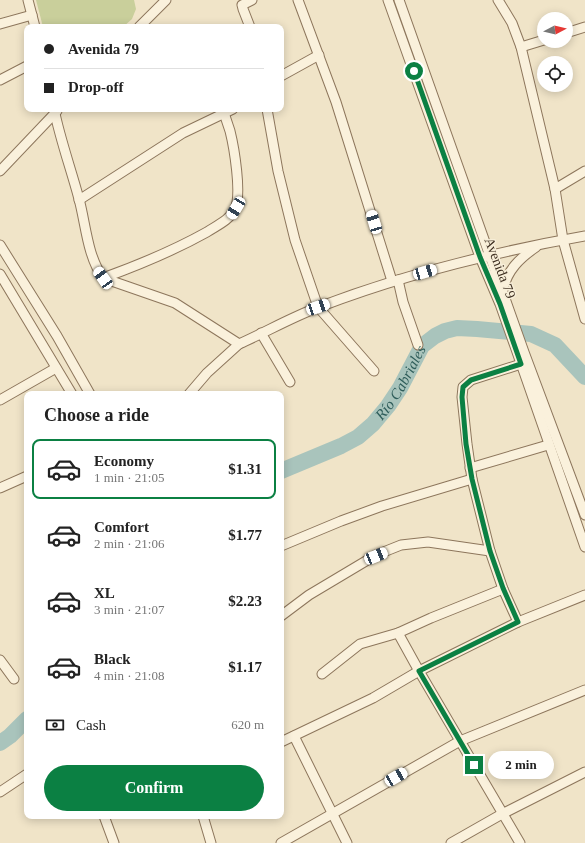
<!DOCTYPE html>
<html lang="en">
<head>
<meta charset="utf-8">
<style>
	:root { --surface:#fff; --page:#f6f6f6; --text:#222; --muted:#767676; --line:#e0e0e0; --accent:#0b8043 }
	body { margin:0; font-family:Georgia,serif; background:var(--page); color:var(--text); height:100vh; display:flex; flex-direction:column; font-size:15px; white-space:nowrap }
	* { box-sizing:border-box; margin:0 }
	p { font-size:13px; color:var(--muted) }
	.icon { flex:none; width:22px; height:22px; fill:none; stroke:currentColor; stroke-width:2; stroke-linecap:round; stroke-linejoin:round }
	.map { position:relative; flex:1; overflow:hidden }
	.sheet { position:absolute; left:24px; top:391px; width:260px; height:428px; display:flex; flex-direction:column; background:var(--surface); border-radius:8px; box-shadow:0 2px 10px #0003 }
	.sheet>* { flex:none }
	.guide { position:absolute; left:24px; top:24px; width:260px; height:88px; border-radius:8px; box-shadow:0 2px 10px #0003; display:grid; align-content:center; height:88px; padding:0 20px; background:var(--surface) }
	.needle { width:26px; rotate:83deg }
	.buttons { position:absolute; left:537px; top:12px; display:grid; gap:8px }
	.buttons a { display:grid; place-items:center; width:36px; height:36px; border-radius:50%; background:var(--surface); box-shadow:0 2px 10px #0003; font-size:20px }
	.end { position:absolute; width:18px; height:18px; margin:-9px; border:5px solid #0b8043; background:#fff; box-shadow:0 0 0 2px #fff }
	.from { border-radius:50% }
	.bubble { position:absolute; height:28px; border-radius:14px; background:var(--surface); box-shadow:0 2px 10px #0003; font-size:13px; font-weight:600; line-height:28px; text-align:center }
	.car { position:absolute; width:12px; height:24px; margin:-12px -6px; border-radius:5px; box-shadow:0 0 3px 1px #0007; background:linear-gradient(#fff 24%,#345 0 40%,#fff 0 76%,#345 0 86%,#fff 0) }
	.guide b { display:flex; align-items:center; gap:14px; height:38px; font-size:15px }
	.guide b+b { border-top:1px solid var(--line) }
	.guide i { width:10px; height:10px; background:var(--text) }
	ul { padding:0; list-style:none }
	li { display:flex; align-items:center; gap:12px; height:60px; margin:0 8px 6px; padding:0 12px; border:2px solid transparent; border-radius:8px }
	li div { flex:1 }
	li b { display:block; font-size:15px }
	li em { font-style:normal; font-weight:600 }
	li.active { border-color:var(--accent) }
	li>.icon { width:36px; height:36px; stroke-width:1.5 }
	h2 { padding:0 20px; font-size:18px; line-height:48px }
	.pay { display:flex; align-items:center; gap:10px; height:44px; padding:0 20px; font-size:15px }
	.pay p { margin-inline-start:auto }
	.button { display:flex; gap:8px; margin-top:auto; padding:8px 20px }
	.button a { flex:1; height:46px; border-radius:24px; background:var(--accent); color:#fff; font-size:16px; font-weight:600; line-height:46px; text-align:center }
	.map>svg:first-child { display:block }
	.green { fill:#c9cf9b }
	.lines { fill:none; stroke-linecap:round; stroke-linejoin:round }
	.river { stroke:#a9c4bc; stroke-width:16 }
	.minor-casing { stroke:#8d765c; stroke-width:11 }
	.minor { stroke:#faf1dc; stroke-width:9 }
	.route { stroke:#0b8043; stroke-width:5 }
	.labels { text-anchor:middle; dominant-baseline:central; stroke-width:3; stroke-linejoin:round; paint-order:stroke }
	.street-label { font-size:14px; fill:#3d2e20; stroke:#f7eed8 }
	.water-label { font-size:15px; font-style:italic; fill:#2f5d5a; stroke:#f7eed8 }
</style>
</head>
<body>
<div class="map">
<svg width="585" height="843" viewBox="0 0 585 843">
	<rect width="100%" height="100%" fill="#f0e4c8"/>
	<path class="green" d="M 36,0 L 134,0 L 136,9 L 132,19 L 123,27 L 43,27 Z"/>
	<g class="lines">
		<g class="river">
			<path id="s1" d="M 281,471 L 341,446 L 358,437 L 373,424 L 388,406 L 400,388 L 422,346 L 435,336 L 445,331 L 457,328 L 477,329 L 531,334 L 555,345 L 585,377"/>
			<path d="M 0,743 L 10,736 L 27,719"/>
		</g>
		<defs>
			<g id="minor">
				<path d="M 28,0 L 35,27"/>
				<path d="M 298,0 L 336,102 L 392,281"/>
				<path d="M 388,0 L 480,257 L 500,304 L 517,352 L 585,547"/>
				<path d="M 399,0 L 524,352 L 585,515"/>
				<path d="M 498,0 L 512,23 L 521,47 L 555,189 L 563,240 L 585,319"/>
				<path d="M 0,24 L 32,15"/>
				<path d="M 139,27 L 166,0"/>
				<path d="M 250,27 L 243,9 L 242,5 L 252,0"/>
				<path d="M 566,33 L 585,27"/>
				<path d="M 521,47 L 544,40"/>
				<path d="M 281,76 L 319,55"/>
				<path d="M 0,80 L 27,66"/>
				<path d="M 54,109 C 60,139 71,169 79,199 C 86,225 87,255 103,278 L 175,303 L 239,344 C 266,332 292,317 319,307 C 405,274 494,252 585,236"/>
				<path d="M 267,109 L 278,171 L 295,240 L 318,307 L 374,371"/>
				<path d="M 0,171 L 57,111"/>
				<path d="M 555,189 L 585,171"/>
				<path d="M 79,200 L 183,133 L 233,109"/>
				<path d="M 0,245 L 57,336 L 90,394"/>
				<path d="M 0,274 L 72,394"/>
				<path d="M 103,278 C 139,265 173,251 207,232 C 216,226 230,220 235,209 C 242,194 234,147 230,131 C 228,125 226,119 224,113"/>
				<path d="M 398,280 L 403,302 L 418,345"/>
				<path d="M 503,290 C 507,270 520,258 536,247"/>
				<path d="M 261,333 L 290,382"/>
				<path d="M 189,394 L 207,373 L 239,344"/>
				<path d="M 0,400 L 56,368"/>
				<path d="M 470,468 L 548,445"/>
				<path d="M 0,488 L 27,476"/>
				<path d="M 281,546 L 341,521 L 382,506 L 472,479"/>
				<path d="M 281,616 L 309,595 L 376,555 L 401,545 L 428,542 L 490,551"/>
				<path d="M 518,622 L 503,589 L 490,551 L 472,479 L 467,444 L 462,397 L 463,387 L 471,380 L 521,364"/>
				<path d="M 398,633 L 419,671 L 520,843"/>
				<path d="M 0,660 L 14,679"/>
				<path d="M 322,674 L 360,644 L 398,633 L 431,618 L 503,589"/>
				<path d="M 294,736 L 347,843"/>
				<path d="M 281,742 L 373,698 L 419,671 L 518,622 L 585,595"/>
				<path d="M 0,792 L 27,774"/>
				<path d="M 104,816 L 114,843"/>
				<path d="M 203,816 L 211,843"/>
				<path d="M 281,843 L 460,741 L 585,690"/>
				<path d="M 451,843 L 502,814 L 585,772"/>
			</g>
		</defs>
		<use href="#minor" class="minor-casing"/>
		<use href="#minor" class="minor"/>
	</g>
	<g class="lines">
		<path class="route" d="M 414,71 L 480,257 L 500,304 L 521,364 L 471,380 L 463,387 L 462,397 L 466,444 L 472,479 L 490,551 L 503,588 L 518,622 L 419,671 L 474,765"/>
	</g>
	<g class="labels">
		<g class="street-label">
			<text transform="translate(500 268) rotate(69)">Avenida 79</text>
		</g>
		<g class="water-label">
			<text stroke="none"><textPath href="#s1" startOffset="154">Río Cabriales</textPath></text>
		</g>
	</g>
</svg>
<div class="buttons">
<a><svg class="needle" viewBox="-14 -14 28 28"><path d="M0-13l5 13h-10z" fill="#e53935"/><path d="M0 13l5-13h-10z" fill="#767676"/></svg></a>
<a><svg class="icon" aria-label="locate" viewBox="0 0 24 24"><circle cx="12" cy="12" r="6"/><path d="M12 2v4M12 18v4M2 12h4M18 12h4"/></svg></a>
</div>
<i class="end from" style="left:414px;top:71px"></i>
<i class="end" style="left:474px;top:765px"></i>
<div class="bubble" style="left:488px;top:751px;width:66px">2 min</div>
<i class="car" style="left:236px;top:208px;rotate:211deg"></i>
<i class="car" style="left:374px;top:222px;rotate:343deg"></i>
<i class="car" style="left:425px;top:272px;rotate:74deg"></i>
<i class="car" style="left:103px;top:278px;rotate:325deg"></i>
<i class="car" style="left:318px;top:307px;rotate:71deg"></i>
<i class="car" style="left:376px;top:556px;rotate:68deg"></i>
<i class="car" style="left:396px;top:777px;rotate:60deg"></i>
<div class="guide">
<b><i class="from"></i>Avenida 79</b>
<b><i></i>Drop-off</b>
</div>
<section class="sheet">
<h2>Choose a ride</h2>
<ul>
<li class="active"><svg class="icon" aria-label="car" viewBox="0 0 24 24"><path d="M5 17H2v-5l4-1 3-4h7l3 4 3 1v5h-3M9 17h6M6 11h13"/><circle cx="7" cy="17" r="2"/><circle cx="17" cy="17" r="2"/></svg><div><b>Economy</b><p>1 min · 21:05</p></div><em>$1.31</em></li>
<li><svg class="icon" aria-label="car" viewBox="0 0 24 24"><path d="M5 17H2v-5l4-1 3-4h7l3 4 3 1v5h-3M9 17h6M6 11h13"/><circle cx="7" cy="17" r="2"/><circle cx="17" cy="17" r="2"/></svg><div><b>Comfort</b><p>2 min · 21:06</p></div><em>$1.77</em></li>
<li><svg class="icon" aria-label="car" viewBox="0 0 24 24"><path d="M5 17H2v-5l4-1 3-4h7l3 4 3 1v5h-3M9 17h6M6 11h13"/><circle cx="7" cy="17" r="2"/><circle cx="17" cy="17" r="2"/></svg><div><b>XL</b><p>3 min · 21:07</p></div><em>$2.23</em></li>
<li><svg class="icon" aria-label="car" viewBox="0 0 24 24"><path d="M5 17H2v-5l4-1 3-4h7l3 4 3 1v5h-3M9 17h6M6 11h13"/><circle cx="7" cy="17" r="2"/><circle cx="17" cy="17" r="2"/></svg><div><b>Black</b><p>4 min · 21:08</p></div><em>$1.17</em></li>
</ul>
<div class="pay"><svg class="icon" aria-label="cash" viewBox="0 0 24 24"><path d="M3 7h18v10H3z"/><circle cx="12" cy="12" r="2"/></svg>Cash<p>620 m</p></div>
<div class="button"><a>Confirm</a></div>
</section>
</div>
</body>
</html>
